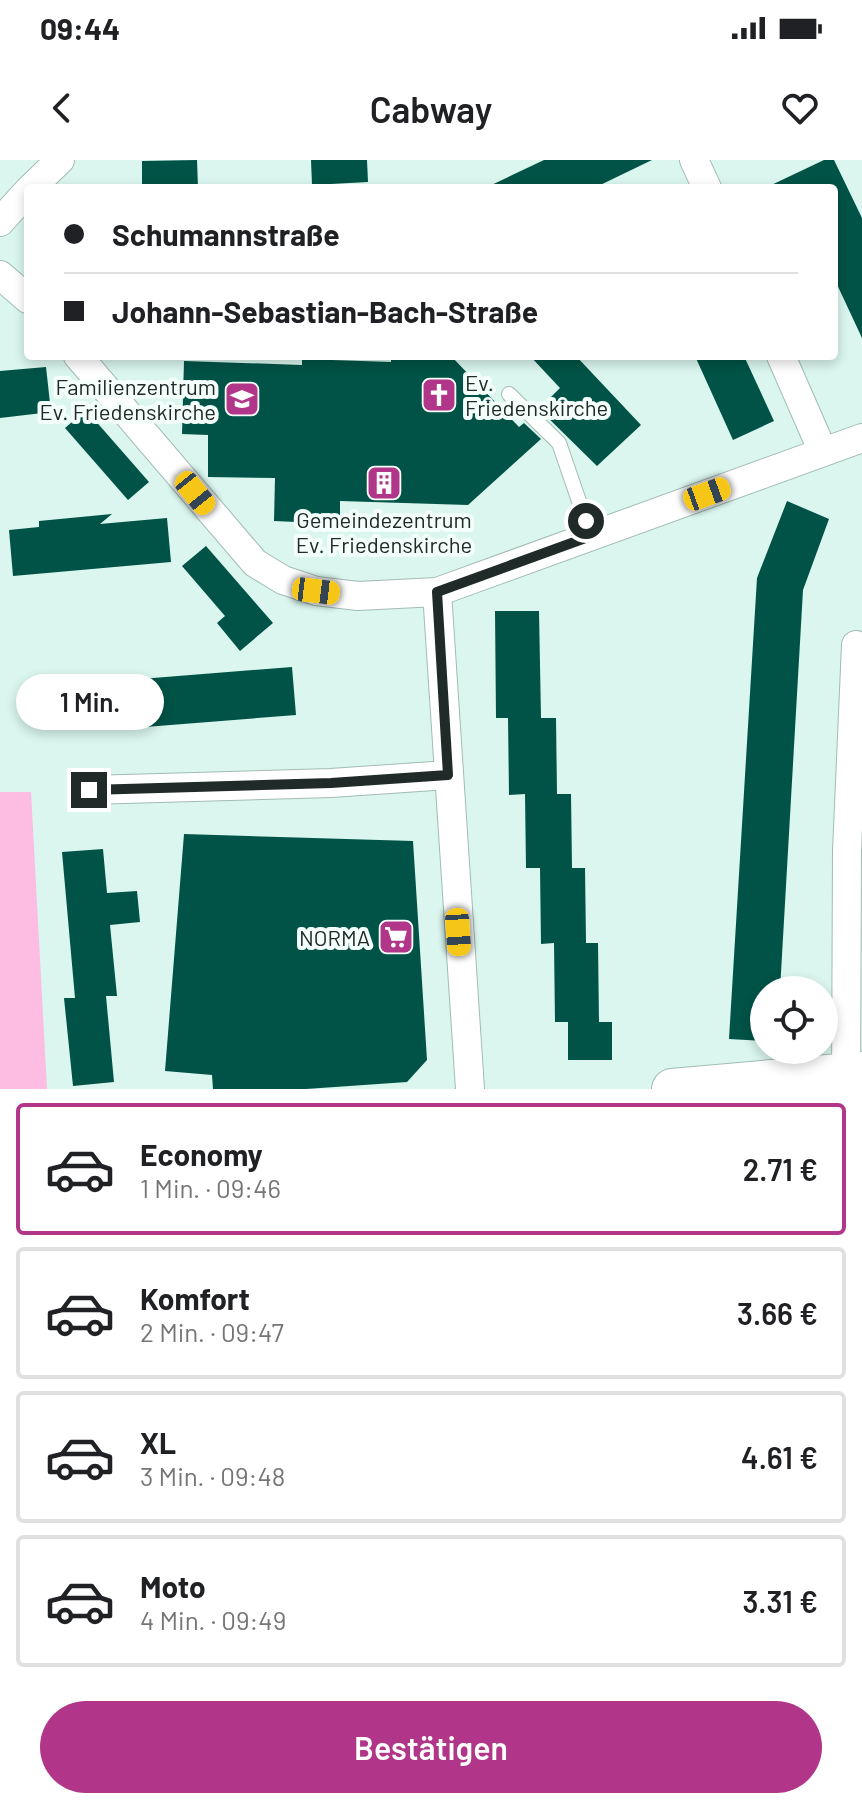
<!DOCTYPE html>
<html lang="de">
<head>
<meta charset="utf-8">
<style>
	:root { --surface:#fff; --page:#f2f2f2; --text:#202124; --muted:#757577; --line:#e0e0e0; --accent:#b13689 }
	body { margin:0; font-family:Barlow,sans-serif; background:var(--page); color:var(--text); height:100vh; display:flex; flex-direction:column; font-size:30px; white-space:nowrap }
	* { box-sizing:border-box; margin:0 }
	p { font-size:26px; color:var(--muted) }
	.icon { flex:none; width:44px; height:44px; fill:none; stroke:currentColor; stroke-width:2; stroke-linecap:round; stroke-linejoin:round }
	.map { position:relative; height:929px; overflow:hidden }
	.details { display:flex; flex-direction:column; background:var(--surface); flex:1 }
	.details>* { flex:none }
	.guide { position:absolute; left:24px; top:24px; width:814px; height:176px; border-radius:8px; box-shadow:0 4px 12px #0003; display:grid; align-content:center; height:176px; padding:0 40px; background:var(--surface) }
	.controls { position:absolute; left:750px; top:816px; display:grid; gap:16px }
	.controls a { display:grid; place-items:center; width:88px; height:88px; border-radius:50%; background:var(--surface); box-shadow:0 4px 12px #0003; font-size:40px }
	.end { position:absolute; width:36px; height:36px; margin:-18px; border:10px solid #202a28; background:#fff; box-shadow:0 0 0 4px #fff }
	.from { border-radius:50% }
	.bubble { position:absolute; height:56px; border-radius:28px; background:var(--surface); box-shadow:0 4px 12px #0003; font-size:26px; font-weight:600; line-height:56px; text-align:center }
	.car { position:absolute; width:24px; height:48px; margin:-24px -12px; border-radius:10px; box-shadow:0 0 6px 2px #0007; background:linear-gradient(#f5c518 24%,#345 0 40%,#f5c518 0 76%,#345 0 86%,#f5c518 0) }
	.guide b { display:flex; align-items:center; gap:28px; height:76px; font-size:30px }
	.guide b+b { border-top:2px solid var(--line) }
	.guide i { width:20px; height:20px; background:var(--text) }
	ul { padding:14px 0 0; list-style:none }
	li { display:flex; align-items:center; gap:24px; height:132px; margin:0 16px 12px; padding:0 24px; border:4px solid var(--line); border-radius:8px }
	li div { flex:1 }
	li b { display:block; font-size:30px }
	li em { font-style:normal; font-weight:600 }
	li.current { border-color:var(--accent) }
	li>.icon { width:72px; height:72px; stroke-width:1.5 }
	.action { display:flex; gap:16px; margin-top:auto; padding:16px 40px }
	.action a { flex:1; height:92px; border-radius:48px; background:var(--accent); color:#fff; font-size:32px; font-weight:600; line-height:92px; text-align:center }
	.status { display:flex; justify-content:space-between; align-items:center; height:56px; padding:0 40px; background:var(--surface); direction:ltr }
	.status svg { height:22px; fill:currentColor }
	header { display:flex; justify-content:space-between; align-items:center; height:104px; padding:0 40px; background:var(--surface); font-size:36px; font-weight:600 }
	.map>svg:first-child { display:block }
	.green { fill:#fdbce2 }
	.building { fill:#005346 }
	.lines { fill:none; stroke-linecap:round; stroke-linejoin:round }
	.lane-casing { stroke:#a2bcb5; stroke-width:16 }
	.street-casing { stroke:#a2bcb5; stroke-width:30 }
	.secondary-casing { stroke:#a2bcb5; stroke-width:42 }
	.lane { stroke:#fff; stroke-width:14 }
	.street { stroke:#fff; stroke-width:28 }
	.secondary { stroke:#fff; stroke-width:40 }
	.route { stroke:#202a28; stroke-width:10 }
	.labels { text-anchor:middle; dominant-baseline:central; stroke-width:8; stroke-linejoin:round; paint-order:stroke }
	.poi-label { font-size:22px; fill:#202a28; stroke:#f4fffc; text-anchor:end }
</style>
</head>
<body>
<div class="status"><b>09:44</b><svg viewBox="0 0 49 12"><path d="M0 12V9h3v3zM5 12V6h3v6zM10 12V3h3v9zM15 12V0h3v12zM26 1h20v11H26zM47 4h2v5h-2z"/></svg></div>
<header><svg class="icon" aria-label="back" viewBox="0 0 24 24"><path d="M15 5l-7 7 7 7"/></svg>Cabway<svg class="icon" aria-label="heart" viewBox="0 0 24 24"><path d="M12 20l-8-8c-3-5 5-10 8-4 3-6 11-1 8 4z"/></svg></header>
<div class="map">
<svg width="862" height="929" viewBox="0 0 862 929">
	<rect width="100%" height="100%" fill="#daf6ee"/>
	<path class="green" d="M 0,632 L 31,632 L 47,929 L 0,929 Z"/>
	<g class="building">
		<path d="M 197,0 L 198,28 L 142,28 L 142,1 Z"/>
		<path d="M 311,0 L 367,0 L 368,22 L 312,25 Z"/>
		<path d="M 544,0 L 652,0 L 594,28 L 485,28 Z"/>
		<path d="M 824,0 L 834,0 L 862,58 L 862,178 L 834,118 L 834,28 L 765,28 Z"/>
		<path d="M 391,196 L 451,196 L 519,267 L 524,263 L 541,279 L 468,345 L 340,341 L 340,364 L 274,361 L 275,318 L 208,317 L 208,275 L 182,274 L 184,201 L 302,205 L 302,199 L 391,202 Z"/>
		<path d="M 530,196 L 576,196 L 641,265 L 597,306 L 539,249 L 560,228 Z"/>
		<path d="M 695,196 L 744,196 L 774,261 L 733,280 Z"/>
		<path d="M 46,207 L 51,252 L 0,258 L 0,211 Z"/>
		<path d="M 86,250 L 149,322 L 128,340 L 65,268 Z"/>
		<path d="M 787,341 L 829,359 L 803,430 L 780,830 L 764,830 L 764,881 L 729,879 L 757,418 Z"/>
		<path d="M 112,354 L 100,364 L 167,358 L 171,402 L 13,416 L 9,370 L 39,367 L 39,361 Z"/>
		<path d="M 206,386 L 273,463 L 240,491 L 217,463 L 225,456 L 182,406 Z"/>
		<path d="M 495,451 L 539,451 L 541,558 L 556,558 L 557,634 L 571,634 L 572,708 L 585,708 L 586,783 L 598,783 L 599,862 L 612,862 L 612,900 L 568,900 L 568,862 L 555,862 L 554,783 L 541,784 L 540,708 L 526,708 L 525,634 L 509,635 L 508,558 L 496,558 Z"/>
		<path d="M 292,507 L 296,555 L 107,570 L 103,522 Z"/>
		<path d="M 184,674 L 413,681 L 427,900 L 407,922 L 306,929 L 213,929 L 212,915 L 165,911 Z"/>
		<path d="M 103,689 L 107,733 L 137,731 L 140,762 L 110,765 L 117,836 L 106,836 L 114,922 L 73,926 L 64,838 L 75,838 L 62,692 Z"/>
	</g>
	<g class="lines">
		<defs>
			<path id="lane" d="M 509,234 L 559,283 L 591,376"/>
			<g id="street">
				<path d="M 694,0 L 707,28"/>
				<path d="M 31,28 L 60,0"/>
				<path d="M 0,62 L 28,31"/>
				<path d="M 0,115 L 28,139"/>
				<path d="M 78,196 L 255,403 L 283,420 L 316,431 L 358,436 L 437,432 L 862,278"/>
				<path d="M 781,196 L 823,292"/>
				<path d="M 437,432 L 470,929"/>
				<path d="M 89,630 L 331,623 L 448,615"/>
				<path d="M 846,929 L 847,691 L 856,485"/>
			</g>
			<path id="secondary" d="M 672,929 L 862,912"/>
		</defs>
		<use href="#lane" class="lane-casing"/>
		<use href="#street" class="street-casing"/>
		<use href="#secondary" class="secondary-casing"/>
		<use href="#lane" class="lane"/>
		<use href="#street" class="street"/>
		<use href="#secondary" class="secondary"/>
	</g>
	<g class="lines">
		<path class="route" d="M 89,630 L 331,623 L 448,615 L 437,432 L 591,376 L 586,361"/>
	</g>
	<defs>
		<symbol id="church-square" viewBox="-11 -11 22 22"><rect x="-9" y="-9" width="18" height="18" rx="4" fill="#b13689" stroke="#f4fffc"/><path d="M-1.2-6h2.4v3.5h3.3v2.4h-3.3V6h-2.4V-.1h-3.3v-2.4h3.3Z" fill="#fff"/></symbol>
		<symbol id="school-square" viewBox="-11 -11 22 22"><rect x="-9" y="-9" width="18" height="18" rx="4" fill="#b13689" stroke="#f4fffc"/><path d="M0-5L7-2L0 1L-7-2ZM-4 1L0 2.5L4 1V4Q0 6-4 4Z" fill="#fff"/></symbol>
		<symbol id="building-square" viewBox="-11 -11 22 22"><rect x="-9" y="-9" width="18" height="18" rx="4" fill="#b13689" stroke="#f4fffc"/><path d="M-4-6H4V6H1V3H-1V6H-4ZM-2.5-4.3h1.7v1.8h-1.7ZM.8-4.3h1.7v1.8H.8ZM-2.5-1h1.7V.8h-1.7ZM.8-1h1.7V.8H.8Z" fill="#fff"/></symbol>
		<symbol id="supermarket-square" viewBox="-11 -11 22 22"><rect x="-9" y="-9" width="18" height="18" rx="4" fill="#b13689" stroke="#f4fffc"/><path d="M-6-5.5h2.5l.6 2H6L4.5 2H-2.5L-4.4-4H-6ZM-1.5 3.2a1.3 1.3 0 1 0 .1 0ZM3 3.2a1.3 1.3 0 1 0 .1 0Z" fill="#fff"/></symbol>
	</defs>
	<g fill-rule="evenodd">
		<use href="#church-square" x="419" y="215" width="40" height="40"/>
		<use href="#school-square" x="222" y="219" width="40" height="40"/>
		<use href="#building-square" x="364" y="303" width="40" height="40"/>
		<use href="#supermarket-square" x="376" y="757" width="40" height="40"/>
	</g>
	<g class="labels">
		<g class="poi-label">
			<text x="465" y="222" text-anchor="start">Ev.<tspan x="465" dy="25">Friedenskirche</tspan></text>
			<text x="216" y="226">Familienzentrum<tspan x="216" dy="25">Ev. Friedenskirche</tspan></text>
			<text x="384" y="359" text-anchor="middle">Gemeindezentrum<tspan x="384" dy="25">Ev. Friedenskirche</tspan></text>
			<text x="370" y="777">NORMA</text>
		</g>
	</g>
</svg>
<div class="controls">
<a><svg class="icon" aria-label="locate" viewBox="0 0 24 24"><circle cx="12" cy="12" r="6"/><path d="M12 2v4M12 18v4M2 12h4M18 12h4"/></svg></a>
</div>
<i class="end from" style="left:586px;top:361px"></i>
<i class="end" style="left:89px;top:630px"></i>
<div class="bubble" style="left:16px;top:514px;width:148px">1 Min.</div>
<i class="car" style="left:195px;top:333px;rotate:141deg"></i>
<i class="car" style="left:707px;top:334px;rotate:70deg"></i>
<i class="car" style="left:316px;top:431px;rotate:97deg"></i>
<i class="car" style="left:458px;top:772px;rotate:176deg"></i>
<div class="guide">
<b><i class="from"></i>Schumannstraße</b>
<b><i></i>Johann-Sebastian-Bach-Straße</b>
</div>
</div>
<section class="details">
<ul>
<li class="current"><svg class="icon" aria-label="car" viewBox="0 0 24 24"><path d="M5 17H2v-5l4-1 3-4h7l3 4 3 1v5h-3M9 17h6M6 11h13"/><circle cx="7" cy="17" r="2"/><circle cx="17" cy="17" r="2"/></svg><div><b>Economy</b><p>1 Min. · 09:46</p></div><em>2.71 €</em></li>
<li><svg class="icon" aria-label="car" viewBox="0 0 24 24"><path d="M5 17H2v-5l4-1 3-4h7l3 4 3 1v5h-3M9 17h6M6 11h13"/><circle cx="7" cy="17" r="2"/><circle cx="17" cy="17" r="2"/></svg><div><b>Komfort</b><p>2 Min. · 09:47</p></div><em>3.66 €</em></li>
<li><svg class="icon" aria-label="car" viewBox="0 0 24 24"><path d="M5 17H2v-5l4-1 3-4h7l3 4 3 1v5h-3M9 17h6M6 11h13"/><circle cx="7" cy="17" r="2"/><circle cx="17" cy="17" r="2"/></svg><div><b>XL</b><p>3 Min. · 09:48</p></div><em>4.61 €</em></li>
<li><svg class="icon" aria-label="car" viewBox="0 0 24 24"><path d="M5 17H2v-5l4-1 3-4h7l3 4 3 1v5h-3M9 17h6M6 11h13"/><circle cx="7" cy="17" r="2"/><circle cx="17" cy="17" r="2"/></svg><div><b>Moto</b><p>4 Min. · 09:49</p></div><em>3.31 €</em></li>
</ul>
<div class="action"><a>Bestätigen</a></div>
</section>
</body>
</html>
